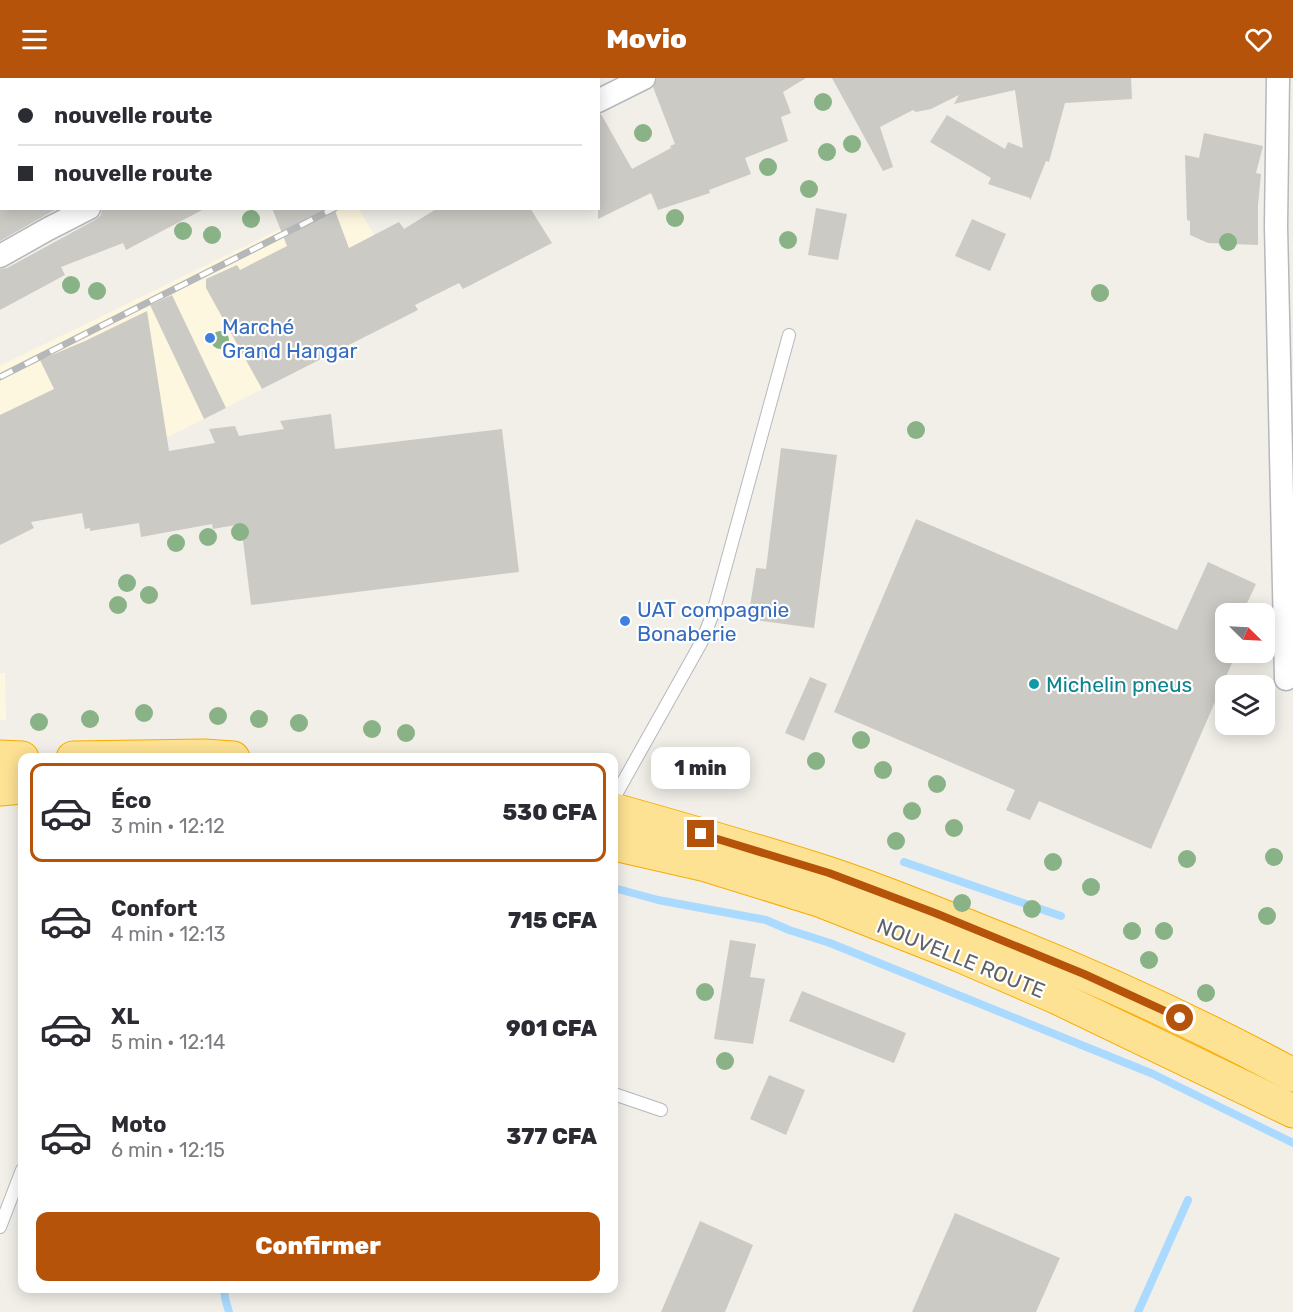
<!DOCTYPE html>
<html lang="fr">
<head>
<meta charset="utf-8">
<style>
	:root { --surface:#fff; --page:#f7f7f7; --text:#2b2b33; --muted:#7c7c81; --line:#e1e1e2; --accent:#b45309 }
	body { margin:0; font-family:Rubik,sans-serif; background:var(--page); color:var(--text); height:100vh; display:flex; flex-direction:column; font-size:22px; white-space:nowrap }
	* { box-sizing:border-box; margin:0 }
	p { font-size:20px; color:var(--muted) }
	.icon { flex:none; width:33px; height:33px; fill:none; stroke:currentColor; stroke-width:2; stroke-linecap:round; stroke-linejoin:round }
	.map { position:relative; flex:1; overflow:hidden }
	.panel { position:absolute; left:18px; top:675px; width:600px; height:540px; display:flex; flex-direction:column; background:var(--surface); border-radius:12px; box-shadow:0 3px 15px #0003 }
	.panel>* { flex:none }
	.guide { position:absolute; left:0px; top:0px; width:600px; height:132px; box-shadow:0 3px 15px #0003; display:grid; align-content:center; height:132px; padding:0 18px; background:var(--surface) }
	.needle { width:39px; rotate:114deg }
	.buttons { position:absolute; left:1215px; top:525px; display:grid; gap:12px }
	.buttons a { display:grid; place-items:center; width:60px; height:60px; border-radius:12px; background:var(--surface); box-shadow:0 3px 15px #0003; font-size:30px }
	.end { position:absolute; width:27px; height:27px; margin:-14px; border:8px solid #b45309; background:#fff; box-shadow:0 0 0 3px #fff }
	.from { border-radius:50% }
	.bubble { position:absolute; height:42px; border-radius:12px; background:var(--surface); box-shadow:0 3px 15px #0003; font-size:20px; font-weight:800; line-height:42px; text-align:center }
	.guide b { display:flex; align-items:center; gap:21px; height:57px; font-size:22px }
	.guide b+b { border-top:2px solid var(--line) }
	.guide i { width:15px; height:15px; background:var(--text) }
	ul { padding:10px 0 0; list-style:none }
	li { display:flex; align-items:center; gap:18px; height:99px; margin:0 12px 9px; padding:0 6px; border:3px solid transparent; border-radius:12px }
	li div { flex:1 }
	li b { display:block; font-size:22px }
	li em { font-style:normal; font-weight:800 }
	li.current { border-color:var(--accent) }
	li>.icon { width:54px; height:54px; stroke-width:1.5 }
	.action { display:flex; gap:12px; margin-top:auto; padding:12px 18px }
	.action a { flex:1; height:69px; border-radius:12px; background:var(--accent); color:#fff; font-size:24px; font-weight:800; line-height:69px; text-align:center }
	header { display:flex; justify-content:space-between; align-items:center; height:78px; padding:0 18px; background:var(--accent); color:#fff; font-size:27px; font-weight:800 }
	.map>svg:first-child { display:block }
	.commercial { fill:#fef7e0 }
	.lines { fill:none; stroke-linecap:round; stroke-linejoin:round }
	.stream { stroke:#aadaff; stroke-width:8 }
	.building { fill:#cccac5 }
	.lane-casing { stroke:#b5b8bc; stroke-width:14 }
	.street-casing { stroke:#b5b8bc; stroke-width:25 }
	.highway-casing { stroke:#f9ab00; stroke-width:35 }
	.lane { stroke:#fff; stroke-width:12 }
	.street { stroke:#fff; stroke-width:22 }
	.highway { stroke:#fde293; stroke-width:33 }
	.rail-casing { stroke:#b6b7b8; stroke-width:7 }
	.rail { stroke:#fff; stroke-width:4.5; stroke-dasharray:14; stroke-linecap:butt }
	.tree { fill:#89b387 }
	.route { stroke:#b45309; stroke-width:8 }
	.shop-dot { fill:#3f7fe0; stroke:#fff; stroke-width:2 }
	.culture-dot { fill:#0f9aa8; stroke:#fff; stroke-width:2 }
	.labels { text-anchor:middle; dominant-baseline:central; stroke-width:4.5; stroke-linejoin:round; paint-order:stroke }
	.shop-label { font-size:21px; fill:#366cbe; stroke:#fff; text-anchor:start }
	.culture-label { font-size:21px; fill:#0d838f; stroke:#fff; text-anchor:start }
	.street-label { font-size:21px; fill:#5f6368; stroke:#fff }
</style>
</head>
<body>
<header><svg class="icon" aria-label="menu" viewBox="0 0 24 24"><path d="M4 6h16M4 12h16M4 18h16"/></svg>Movio<svg class="icon" aria-label="heart" viewBox="0 0 24 24"><path d="M12 20l-8-8c-3-5 5-10 8-4 3-6 11-1 8 4z"/></svg></header>
<div class="map">
<svg width="1293" height="1234" viewBox="0 0 1293 1234">
	<rect width="100%" height="100%" fill="#f1efe8"/>
	<g class="commercial">
		<path d="M 321,131 L 359,131 L 418,232 L 0,444 L 0,288 Z"/>
		<path d="M 0,595 L 5,595 L 6,642 L 0,642 Z"/>
	</g>
	<g class="lines">
		<g class="stream">
			<path d="M 904,784 L 1061,838"/>
			<path d="M 614,810 L 658,822 L 766,842 L 789,852 L 830,865 L 1153,996 L 1293,1065"/>
			<path d="M 224,1210 L 225,1220 L 229,1234"/>
			<path d="M 1138,1234 L 1188,1122"/>
		</g>
	</g>
	<g class="building">
		<path d="M 657,0 L 806,0 L 783,14 L 791,35 L 781,39 L 788,63 L 745,80 L 751,96 L 709,112 L 710,115 L 658,132 L 651,115 L 598,141 L 598,36 L 601,36 L 632,91 L 671,70 L 670,68 L 675,66 L 653,9 Z"/>
		<path d="M 832,0 L 1131,0 L 1132,21 L 1065,25 L 1049,84 L 1046,83 L 1030,123 L 1030,120 L 988,106 L 991,100 L 930,64 L 947,37 L 1005,71 L 1008,64 L 1023,70 L 1015,12 L 954,26 L 959,17 L 931,31 L 916,34 L 913,32 L 880,49 L 893,89 L 883,93 Z"/>
		<path d="M 1204,55 L 1263,68 L 1256,95 L 1261,96 L 1258,127 L 1258,167 L 1208,165 L 1190,157 L 1190,143 L 1187,142 L 1185,77 L 1199,80 Z"/>
		<path d="M 0,130 L 58,130 L 0,163 Z"/>
		<path d="M 102,130 L 206,130 L 126,172 L 123,165 L 61,189 L 65,197 L 0,232 L 0,191 L 7,190 L 95,142 L 101,137 Z"/>
		<path d="M 272,130 L 334,130 L 349,170 L 399,144 L 404,151 L 438,130 L 530,130 L 552,165 L 463,211 L 459,205 L 415,227 L 418,232 L 262,311 L 206,210 L 206,201 L 237,187 L 240,192 L 287,168 Z"/>
		<path d="M 816,130 L 847,136 L 838,182 L 808,177 Z"/>
		<path d="M 972,141 L 1006,156 L 990,193 L 955,178 Z"/>
		<path d="M 172,217 L 226,330 L 204,341 L 150,227 Z"/>
		<path d="M 147,233 L 169,373 L 215,365 L 209,351 L 235,348 L 239,358 L 284,351 L 280,343 L 331,336 L 335,371 L 502,351 L 519,494 L 251,527 L 241,446 L 213,451 L 212,446 L 141,459 L 139,445 L 90,453 L 90,450 L 85,451 L 82,435 L 31,444 L 34,450 L 0,467 L 0,337 L 54,311 L 40,282 L 85,263 Z"/>
		<path d="M 781,370 L 837,377 L 814,550 L 748,541 L 756,490 L 766,491 Z"/>
		<path d="M 916,441 L 1177,552 L 1208,484 L 1256,506 L 1242,536 L 1226,536 L 1226,574 L 1235,578 L 1151,771 L 1039,723 L 1030,742 L 1006,732 L 1015,712 L 834,634 Z"/>
		<path d="M 810,599 L 827,606 L 804,663 L 785,655 Z"/>
		<path d="M 730,862 L 756,866 L 750,899 L 765,901 L 753,966 L 714,961 Z"/>
		<path d="M 802,913 L 906,955 L 894,985 L 789,943 Z"/>
		<path d="M 769,997 L 805,1012 L 786,1057 L 750,1041 Z"/>
		<path d="M 955,1135 L 1060,1180 L 1036,1234 L 912,1234 Z"/>
		<path d="M 700,1143 L 753,1167 L 725,1234 L 661,1234 Z"/>
	</g>
	<g class="lines">
		<defs>
			<g id="lane">
				<path d="M 614,720 L 701,565 L 712,538 L 789,257"/>
				<path d="M 614,1016 L 661,1032"/>
				<path d="M 0,1149 L 22,1092"/>
			</g>
			<g id="street">
				<path d="M 93,0 L 94,2"/>
				<path d="M 297,0 L 298,2"/>
				<path d="M 1278,0 L 1276,148 L 1286,601"/>
				<path d="M 218,2 L 222,0"/>
				<path d="M 598,23 L 644,0"/>
				<path d="M 0,178 L 48,151 L 89,130"/>
			</g>
			<g id="highway">
				<path d="M 0,679 L 22,680"/>
				<path d="M 73,680 L 204,678 L 233,680"/>
				<path d="M 0,711 L 22,709"/>
				<path d="M 614,732 C 685,752 756,772 827,795 C 879,812 929,833 980,853 C 1087,895 1191,942 1293,997"/>
				<path d="M 614,766 L 706,787 L 819,822 L 959,877 L 1056,919 L 1293,1033"/>
			</g>
		</defs>
		<use href="#lane" class="lane-casing"/>
		<use href="#street" class="street-casing"/>
		<use href="#highway" class="highway-casing"/>
		<use href="#lane" class="lane"/>
		<use href="#street" class="street"/>
		<use href="#highway" class="highway"/>
		<defs>
			<g id="rail">
				<path d="M 575,2 L 578,0"/>
				<path d="M 0,299 L 335,130"/>
			</g>
		</defs>
		<use href="#rail" class="rail-casing"/>
		<use href="#rail" class="rail"/>
	</g>
	<g class="tree">
		<circle cx="823" cy="24" r="9"/>
		<circle cx="643" cy="55" r="9"/>
		<circle cx="852" cy="66" r="9"/>
		<circle cx="827" cy="74" r="9"/>
		<circle cx="768" cy="89" r="9"/>
		<circle cx="809" cy="111" r="9"/>
		<circle cx="675" cy="140" r="9"/>
		<circle cx="251" cy="141" r="9"/>
		<circle cx="183" cy="153" r="9"/>
		<circle cx="212" cy="157" r="9"/>
		<circle cx="788" cy="162" r="9"/>
		<circle cx="1228" cy="164" r="9"/>
		<circle cx="71" cy="207" r="9"/>
		<circle cx="97" cy="213" r="9"/>
		<circle cx="1100" cy="215" r="9"/>
		<circle cx="220" cy="262" r="9"/>
		<circle cx="916" cy="352" r="9"/>
		<circle cx="240" cy="454" r="9"/>
		<circle cx="208" cy="459" r="9"/>
		<circle cx="176" cy="465" r="9"/>
		<circle cx="127" cy="505" r="9"/>
		<circle cx="149" cy="517" r="9"/>
		<circle cx="118" cy="527" r="9"/>
		<circle cx="144" cy="635" r="9"/>
		<circle cx="218" cy="638" r="9"/>
		<circle cx="90" cy="641" r="9"/>
		<circle cx="259" cy="641" r="9"/>
		<circle cx="39" cy="644" r="9"/>
		<circle cx="299" cy="645" r="9"/>
		<circle cx="372" cy="651" r="9"/>
		<circle cx="406" cy="655" r="9"/>
		<circle cx="861" cy="662" r="9"/>
		<circle cx="816" cy="683" r="9"/>
		<circle cx="883" cy="692" r="9"/>
		<circle cx="937" cy="706" r="9"/>
		<circle cx="912" cy="733" r="9"/>
		<circle cx="954" cy="750" r="9"/>
		<circle cx="896" cy="763" r="9"/>
		<circle cx="1274" cy="779" r="9"/>
		<circle cx="1187" cy="781" r="9"/>
		<circle cx="1053" cy="784" r="9"/>
		<circle cx="1091" cy="809" r="9"/>
		<circle cx="962" cy="825" r="9"/>
		<circle cx="1032" cy="831" r="9"/>
		<circle cx="1267" cy="838" r="9"/>
		<circle cx="1132" cy="853" r="9"/>
		<circle cx="1164" cy="853" r="9"/>
		<circle cx="1149" cy="882" r="9"/>
		<circle cx="705" cy="914" r="9"/>
		<circle cx="1206" cy="915" r="9"/>
		<circle cx="725" cy="983" r="9"/>
	</g>
	<g class="lines">
		<path class="route" d="M 701,756 L 829,795 L 935,835 L 1084,896 L 1180,940"/>
	</g>
	<g class="shop-dot">
		<circle cx="210" cy="260" r="6"/>
		<circle cx="625" cy="543" r="6"/>
	</g>
	<circle class="culture-dot" cx="1034" cy="606" r="6"/>
	<g class="labels">
		<g class="shop-label">
			<text x="222" y="248">Marché<tspan x="222" dy="24">Grand Hangar</tspan></text>
			<text x="637" y="531">UAT compagnie<tspan x="637" dy="24">Bonaberie</tspan></text>
		</g>
		<g class="culture-label">
			<text x="1046" y="606">Michelin pneus</text>
		</g>
		<g class="street-label">
			<text transform="translate(961 880) rotate(22)">NOUVELLE ROUTE</text>
		</g>
	</g>
</svg>
<div class="buttons">
<a><svg class="needle" viewBox="-14 -14 28 28"><path d="M0-13l5 13h-10z" fill="#e53935"/><path d="M0 13l5-13h-10z" fill="#7c7c81"/></svg></a>
<a><svg class="icon" aria-label="layers" viewBox="0 0 24 24"><path d="M12 4l9 5-9 5-9-5zM3 14l9 5 9-5"/></svg></a>
</div>
<i class="end from" style="left:1180px;top:940px"></i>
<i class="end" style="left:701px;top:756px"></i>
<div class="bubble" style="left:651px;top:669px;width:99px">1 min</div>
<div class="guide">
<b><i class="from"></i>nouvelle route</b>
<b><i></i>nouvelle route</b>
</div>
<section class="panel">
<ul>
<li class="current"><svg class="icon" aria-label="car" viewBox="0 0 24 24"><path d="M5 17H2v-5l4-1 3-4h7l3 4 3 1v5h-3M9 17h6M6 11h13"/><circle cx="7" cy="17" r="2"/><circle cx="17" cy="17" r="2"/></svg><div><b>Éco</b><p>3 min · 12:12</p></div><em>530 CFA</em></li>
<li><svg class="icon" aria-label="car" viewBox="0 0 24 24"><path d="M5 17H2v-5l4-1 3-4h7l3 4 3 1v5h-3M9 17h6M6 11h13"/><circle cx="7" cy="17" r="2"/><circle cx="17" cy="17" r="2"/></svg><div><b>Confort</b><p>4 min · 12:13</p></div><em>715 CFA</em></li>
<li><svg class="icon" aria-label="car" viewBox="0 0 24 24"><path d="M5 17H2v-5l4-1 3-4h7l3 4 3 1v5h-3M9 17h6M6 11h13"/><circle cx="7" cy="17" r="2"/><circle cx="17" cy="17" r="2"/></svg><div><b>XL</b><p>5 min · 12:14</p></div><em>901 CFA</em></li>
<li><svg class="icon" aria-label="car" viewBox="0 0 24 24"><path d="M5 17H2v-5l4-1 3-4h7l3 4 3 1v5h-3M9 17h6M6 11h13"/><circle cx="7" cy="17" r="2"/><circle cx="17" cy="17" r="2"/></svg><div><b>Moto</b><p>6 min · 12:15</p></div><em>377 CFA</em></li>
</ul>
<div class="action"><a>Confirmer</a></div>
</section>
</div>
</body>
</html>
